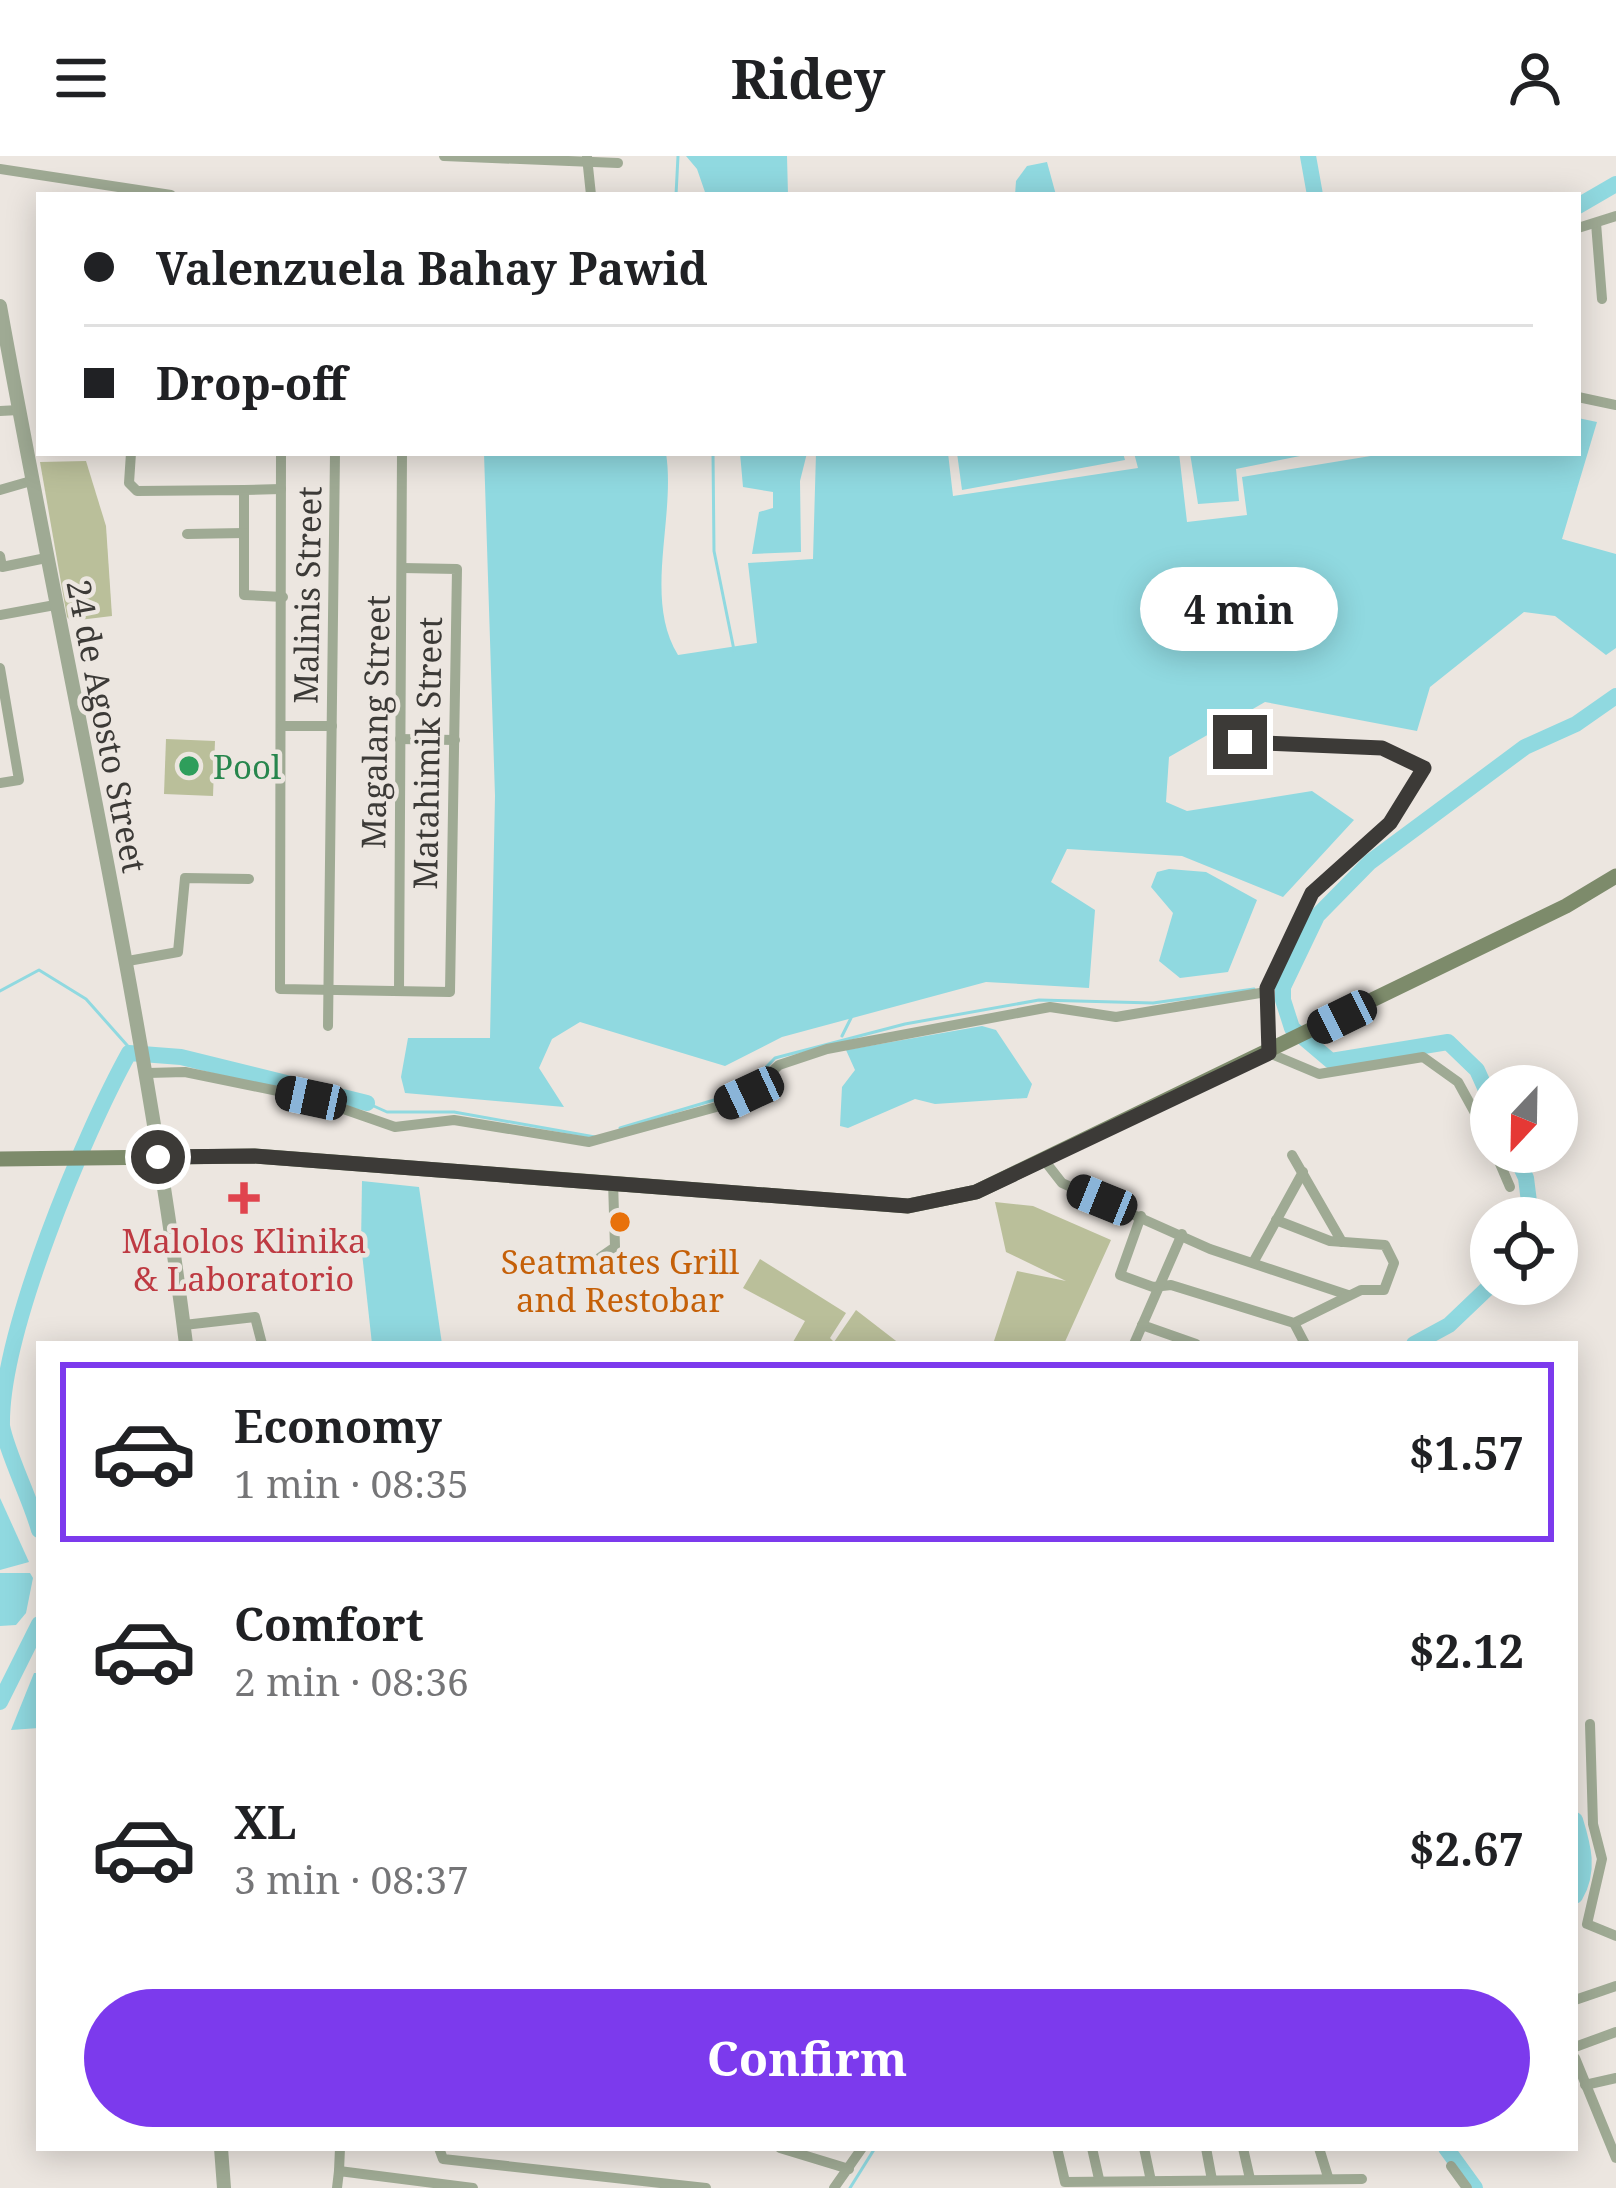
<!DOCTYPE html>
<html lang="en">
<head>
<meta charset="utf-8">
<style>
	:root { --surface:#fff; --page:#f6f6f6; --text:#202124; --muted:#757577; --line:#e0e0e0; --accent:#7c3aed }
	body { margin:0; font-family:"Noto Serif",serif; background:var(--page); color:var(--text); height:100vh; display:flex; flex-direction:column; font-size:45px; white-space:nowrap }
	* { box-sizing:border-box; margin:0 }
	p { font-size:39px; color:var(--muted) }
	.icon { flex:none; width:66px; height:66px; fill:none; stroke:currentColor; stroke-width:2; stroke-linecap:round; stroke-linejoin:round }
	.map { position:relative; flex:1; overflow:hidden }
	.details { position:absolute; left:36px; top:1185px; width:1542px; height:810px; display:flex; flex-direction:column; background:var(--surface); border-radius:0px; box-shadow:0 6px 30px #0003 }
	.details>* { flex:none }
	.guide { position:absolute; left:36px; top:36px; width:1545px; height:264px; border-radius:0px; box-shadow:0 6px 30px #0003; display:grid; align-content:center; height:264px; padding:0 48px; background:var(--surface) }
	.needle { width:78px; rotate:202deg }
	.buttons { position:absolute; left:1470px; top:909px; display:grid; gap:24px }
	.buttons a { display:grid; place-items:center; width:108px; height:108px; border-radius:50%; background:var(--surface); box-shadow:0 6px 30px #0003; font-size:60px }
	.end { position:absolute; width:54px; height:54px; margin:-27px; border:15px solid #3c3a37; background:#fff; box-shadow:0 0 0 6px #fff }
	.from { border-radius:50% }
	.bubble { position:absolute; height:84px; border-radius:42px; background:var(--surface); box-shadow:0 6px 30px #0003; font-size:39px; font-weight:700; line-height:84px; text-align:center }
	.car { position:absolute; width:36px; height:72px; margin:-36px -18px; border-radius:15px; box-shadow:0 0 9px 3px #0007; background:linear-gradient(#222 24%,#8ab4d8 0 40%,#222 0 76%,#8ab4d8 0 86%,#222 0) }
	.guide b { display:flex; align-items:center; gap:42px; height:114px; font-size:45px }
	.guide b+b { border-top:3px solid var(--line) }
	.guide i { width:30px; height:30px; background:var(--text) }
	ul { padding:21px 0 0; list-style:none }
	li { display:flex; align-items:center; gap:36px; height:180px; margin:0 24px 18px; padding:0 24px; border:6px solid transparent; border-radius:0px }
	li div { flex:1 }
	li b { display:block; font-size:45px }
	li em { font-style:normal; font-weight:700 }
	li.selected { border-color:var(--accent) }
	li>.icon { width:108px; height:108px; stroke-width:1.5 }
	.action { display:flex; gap:24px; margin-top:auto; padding:24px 48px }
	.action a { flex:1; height:138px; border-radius:72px; background:var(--accent); color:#fff; font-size:48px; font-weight:700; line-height:138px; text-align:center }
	header { display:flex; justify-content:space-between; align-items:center; height:156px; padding:0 48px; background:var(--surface); font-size:54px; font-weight:700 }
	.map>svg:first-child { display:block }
	.green { fill:#babf9a }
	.water { fill:#90d9e0 }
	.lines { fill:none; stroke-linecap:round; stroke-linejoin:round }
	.stream { stroke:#90d9e0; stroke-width:3 }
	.river { stroke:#90d9e0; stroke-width:16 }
	.minor { stroke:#9faa94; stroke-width:10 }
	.tertiary { stroke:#9faa94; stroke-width:14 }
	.secondary { stroke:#7d8b6b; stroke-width:15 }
	.route { stroke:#3c3a37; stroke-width:15 }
	.leisure-dot { fill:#2e9e5b; stroke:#ece6e0; stroke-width:4.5 }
	.health-dot { fill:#e0444e; stroke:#ece6e0; stroke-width:4.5 }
	.food-dot { fill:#e8710a; stroke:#ece6e0; stroke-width:4.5 }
	.labels { text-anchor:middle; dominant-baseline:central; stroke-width:9; stroke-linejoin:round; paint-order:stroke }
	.street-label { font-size:33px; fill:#3c3a37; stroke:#ece6e0 }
	.leisure-label { font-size:33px; fill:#27864d; stroke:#ece6e0; text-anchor:start }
	.health-label { font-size:33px; fill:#be3a42; stroke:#ece6e0 }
	.food-label { font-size:33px; fill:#c56008; stroke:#ece6e0 }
</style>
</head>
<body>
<header><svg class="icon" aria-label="menu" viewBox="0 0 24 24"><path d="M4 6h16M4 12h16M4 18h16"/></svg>Ridey<svg class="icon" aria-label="person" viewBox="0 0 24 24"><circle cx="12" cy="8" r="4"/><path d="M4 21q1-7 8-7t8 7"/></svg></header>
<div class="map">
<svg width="1616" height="2032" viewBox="0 0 1616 2032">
	<rect width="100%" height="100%" fill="#ece6e0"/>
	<g class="green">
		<path d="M 86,305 L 106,370 L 112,460 L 71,465 L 67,461 L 40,306 Z"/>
		<path d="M 166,583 L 215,585 L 213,640 L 164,638 Z"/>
		<path d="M 995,1046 L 1033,1050 L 1111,1084 L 1064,1188 L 993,1188 L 1017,1115 L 1066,1125 L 1006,1096 Z"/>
		<path d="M 760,1103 L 846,1157 L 830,1182 L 834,1186 L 856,1154 L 900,1188 L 781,1188 L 793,1186 L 805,1165 L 743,1132 Z"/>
	</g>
	<g class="water">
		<path d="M 686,0 L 787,0 L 788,39 L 706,39 L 697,13 Z"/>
		<path d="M 1047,6 L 1056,39 L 1015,39 L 1016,25 L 1027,10 Z"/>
		<path d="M 1578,262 L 1597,266 L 1562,383 L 1616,398 L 1616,492 L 1606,499 L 1555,460 L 1524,456 L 1430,531 L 1417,575 L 1265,546 L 1169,601 L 1166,646 L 1187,655 L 1312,635 L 1354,664 L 1283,741 L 1182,700 L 1067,693 L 1051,726 L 1095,754 L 1089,832 L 986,826 L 782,881 L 725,910 L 580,866 L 552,883 L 539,912 L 564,951 L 405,937 L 401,921 L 408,882 L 490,882 L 495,640 L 484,297 L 666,297 C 676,362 643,442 678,499 L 757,487 L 748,407 L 813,403 L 816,297 L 948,297 L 953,340 L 1138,312 L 1134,297 L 1179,297 L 1187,366 L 1247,359 L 1242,321 L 1389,297 L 1578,297 Z"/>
		<path d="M 740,297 L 807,297 L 800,325 L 801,396 L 752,398 L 759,356 L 773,352 L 773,336 L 743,331 Z"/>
		<path d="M 957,297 L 1123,297 L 1125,304 L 962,334 Z"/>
		<path d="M 1190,297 L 1315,297 L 1236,313 L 1239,345 L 1198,348 Z"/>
		<path d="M 1169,713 L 1206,716 L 1257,744 L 1228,816 L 1180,822 L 1159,805 L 1173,757 L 1151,731 L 1157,716 Z"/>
		<path d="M 982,870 L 996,874 L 1032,928 L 1027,942 L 935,948 L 915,943 L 848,972 L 840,970 L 842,931 L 855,914 L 846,894 Z"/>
		<path d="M 362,1025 L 419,1031 L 442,1188 L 372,1188 L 361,1088 Z"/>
		<path d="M 0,1342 L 29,1406 L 0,1414 Z"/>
		<path d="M 0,1417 L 30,1417 L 33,1422 L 26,1457 L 16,1469 L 0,1470 Z"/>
		<path d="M 34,1517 L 39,1517 L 39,1572 L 11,1574 Z"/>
	</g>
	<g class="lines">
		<g class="stream">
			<path d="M 676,39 L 678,0"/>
			<path d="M 713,297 L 714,395 L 734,494"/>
			<path d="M 1270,832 L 1283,831"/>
			<path d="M 0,835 L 39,814 L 86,843 L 134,897"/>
			<path d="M 842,880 L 851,862"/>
			<path d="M 741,937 L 775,902 L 905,868 L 1039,844 L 1153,847 L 1254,833"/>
			<path d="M 367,947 L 387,956 L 454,956 L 595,981"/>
			<path d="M 620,972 L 731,939"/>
			<path d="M 850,2032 L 875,1992"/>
		</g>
		<g class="river">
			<path d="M 1308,0 L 1315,39"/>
			<path d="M 1578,50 L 1616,28"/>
			<path d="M 1491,945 L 1477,914 L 1448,886 L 1331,905 L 1292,872 L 1283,844 L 1283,831 L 1317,760 L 1370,706 L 1525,591 L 1576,568 L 1616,540"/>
			<path d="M 1514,996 L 1526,1022 L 1531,1062"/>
			<path d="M 1414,1188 L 1449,1169 L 1492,1128"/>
			<path d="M 39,1374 C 30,1342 7,1297 2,1270 C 0,1178 84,978 129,897 L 181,901 L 367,947"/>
			<path d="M 0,1546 L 39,1468"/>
			<path d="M 1575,1664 C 1583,1690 1590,1715 1575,1740"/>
			<path d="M 1446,1992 L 1475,2032"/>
		</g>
		<g class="minor">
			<path d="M 444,0 L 618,7"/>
			<path d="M 587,1 L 591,39"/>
			<path d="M 0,13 L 171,39"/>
			<path d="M 1596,67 L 1602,143"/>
			<path d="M 1578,72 L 1616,60"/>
			<path d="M 1578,241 L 1616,249"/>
			<path d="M 0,255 L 19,254"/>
			<path d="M 131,297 L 129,327 L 137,335 L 244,334 L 244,439 L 283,441"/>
			<path d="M 281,297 L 280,833 L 450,836 L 457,413 L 403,412"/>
			<path d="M 0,334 L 31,325"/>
			<path d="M 244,334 L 281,333"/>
			<path d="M 187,378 L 244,377"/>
			<path d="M 0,400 L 2,411 L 46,402"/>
			<path d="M 0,459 L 55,449"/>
			<path d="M 0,512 L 19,624 L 0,627"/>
			<path d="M 282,570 L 332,570"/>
			<path d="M 400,583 L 455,584"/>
			<path d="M 1240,586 L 1382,592 L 1424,612 L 1390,667 L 1312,737 L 1267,833 L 1269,897 L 1319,918 L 1423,901 L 1458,926 L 1491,986"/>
			<path d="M 128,805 L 178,796 L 185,722 L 249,723"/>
			<path d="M 399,835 L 402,297"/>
			<path d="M 328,870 L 335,297"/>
			<path d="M 148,917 L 185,916 L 312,942 L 395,971 L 454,964 L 589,986 L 720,950 L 749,937 L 779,909 L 827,893 L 1050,851 L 1116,861 L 1266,836"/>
			<path d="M 1495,996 L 1510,1031"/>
			<path d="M 1292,999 L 1342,1086"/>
			<path d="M 1044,1004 L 1062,1027 L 1210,1093 L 1348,1139"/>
			<path d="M 1141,1060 L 1120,1119 L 1153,1131 L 1171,1129 L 1294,1167 L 1361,1134 L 1384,1134 L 1394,1107 L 1385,1089 L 1330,1085 L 1276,1064"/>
			<path d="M 1254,1105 L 1303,1016"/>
			<path d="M 592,1107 L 615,1091 L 613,1025"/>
			<path d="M 1294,1167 L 1305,1188"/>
			<path d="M 184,1169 L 255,1161 L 262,1188"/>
			<path d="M 1142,1169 L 1196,1188"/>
			<path d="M 1134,1188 L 1182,1078"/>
			<path d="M 1590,1568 L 1593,1668 L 1602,1703 L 1587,1768 L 1616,1780"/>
			<path d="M 1575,1844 L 1616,1830"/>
			<path d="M 1575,1891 L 1616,1876"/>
			<path d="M 1575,1902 L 1616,2002"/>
			<path d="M 1585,1929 L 1616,1922"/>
			<path d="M 439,1992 L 443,2003 L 706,2032"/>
			<path d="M 780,1992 L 849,2013"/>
			<path d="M 1057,1992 L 1065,2026 L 1362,2023"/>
			<path d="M 1092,1992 L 1099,2023"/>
			<path d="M 1144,1992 L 1151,2025"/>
			<path d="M 1206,1992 L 1212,2024"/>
			<path d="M 1243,1992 L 1250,2023"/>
			<path d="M 1319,1992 L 1328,2021"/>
			<path d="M 1451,2010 L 1467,2032"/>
			<path d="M 339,2015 L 340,1992"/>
			<path d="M 337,2032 L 339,2015 L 473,2032"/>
			<path d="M 834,2032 L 862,1992"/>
		</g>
		<g class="tertiary">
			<path d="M 0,150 C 62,496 142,839 186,1188"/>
			<path d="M 221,1992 L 224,2032"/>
		</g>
		<path class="secondary" d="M 0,1003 L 255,1000 L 908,1050 L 976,1036 L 1566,750 L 1616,720"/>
	</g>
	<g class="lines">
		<path class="route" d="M 158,1001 L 254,1000 L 908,1050 L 976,1036 L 1269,897 L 1267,832 L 1312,737 L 1390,667 L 1424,612 L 1382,592 L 1240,586"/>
	</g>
	<circle class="leisure-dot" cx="189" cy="610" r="12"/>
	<path class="health-dot" d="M238 1024h12v12h12v12h-12v12h-12v-12h-12v-12h12z"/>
	<circle class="food-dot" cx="620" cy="1066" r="12"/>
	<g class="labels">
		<g class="street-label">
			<text transform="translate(307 439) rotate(-89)">Malinis Street</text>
			<text transform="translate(375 566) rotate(-89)">Magalang Street</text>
			<text transform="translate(107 570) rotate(79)">24 de Agosto Street</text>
			<text transform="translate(427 597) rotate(-89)">Matahimik Street</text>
		</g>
		<g class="leisure-label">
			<text x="213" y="610">Pool</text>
		</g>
		<g class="health-label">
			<text x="244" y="1084">Malolos Klinika<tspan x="244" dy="38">&amp; Laboratorio</tspan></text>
		</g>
		<g class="food-label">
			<text x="620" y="1105">Seatmates Grill<tspan x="620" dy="38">and Restobar</tspan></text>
		</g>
	</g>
</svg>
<div class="buttons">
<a><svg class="needle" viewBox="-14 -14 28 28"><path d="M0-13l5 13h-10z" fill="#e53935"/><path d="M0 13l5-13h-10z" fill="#757577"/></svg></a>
<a><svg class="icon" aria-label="locate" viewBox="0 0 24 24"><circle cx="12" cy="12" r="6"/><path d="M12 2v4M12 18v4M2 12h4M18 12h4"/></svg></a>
</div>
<i class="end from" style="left:158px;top:1001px"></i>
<i class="end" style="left:1240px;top:586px"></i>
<div class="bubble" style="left:1140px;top:411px;width:198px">4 min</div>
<i class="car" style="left:1342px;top:861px;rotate:244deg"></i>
<i class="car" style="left:749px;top:937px;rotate:245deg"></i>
<i class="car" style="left:311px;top:942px;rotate:282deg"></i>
<i class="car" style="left:1102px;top:1044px;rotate:292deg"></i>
<div class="guide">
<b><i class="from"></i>Valenzuela Bahay Pawid</b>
<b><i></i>Drop-off</b>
</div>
<section class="details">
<ul>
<li class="selected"><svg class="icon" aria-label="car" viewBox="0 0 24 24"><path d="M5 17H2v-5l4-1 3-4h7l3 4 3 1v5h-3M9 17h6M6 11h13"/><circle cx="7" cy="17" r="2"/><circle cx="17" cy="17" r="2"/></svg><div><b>Economy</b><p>1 min · 08:35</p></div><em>$1.57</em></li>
<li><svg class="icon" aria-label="car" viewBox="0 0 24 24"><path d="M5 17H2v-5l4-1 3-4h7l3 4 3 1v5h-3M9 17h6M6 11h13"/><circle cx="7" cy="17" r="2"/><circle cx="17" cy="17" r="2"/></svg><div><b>Comfort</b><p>2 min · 08:36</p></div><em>$2.12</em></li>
<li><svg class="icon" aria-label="car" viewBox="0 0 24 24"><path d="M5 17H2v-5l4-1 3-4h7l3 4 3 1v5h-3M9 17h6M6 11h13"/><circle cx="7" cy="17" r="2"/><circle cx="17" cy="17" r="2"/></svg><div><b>XL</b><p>3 min · 08:37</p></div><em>$2.67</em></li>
</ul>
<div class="action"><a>Confirm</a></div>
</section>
</div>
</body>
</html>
